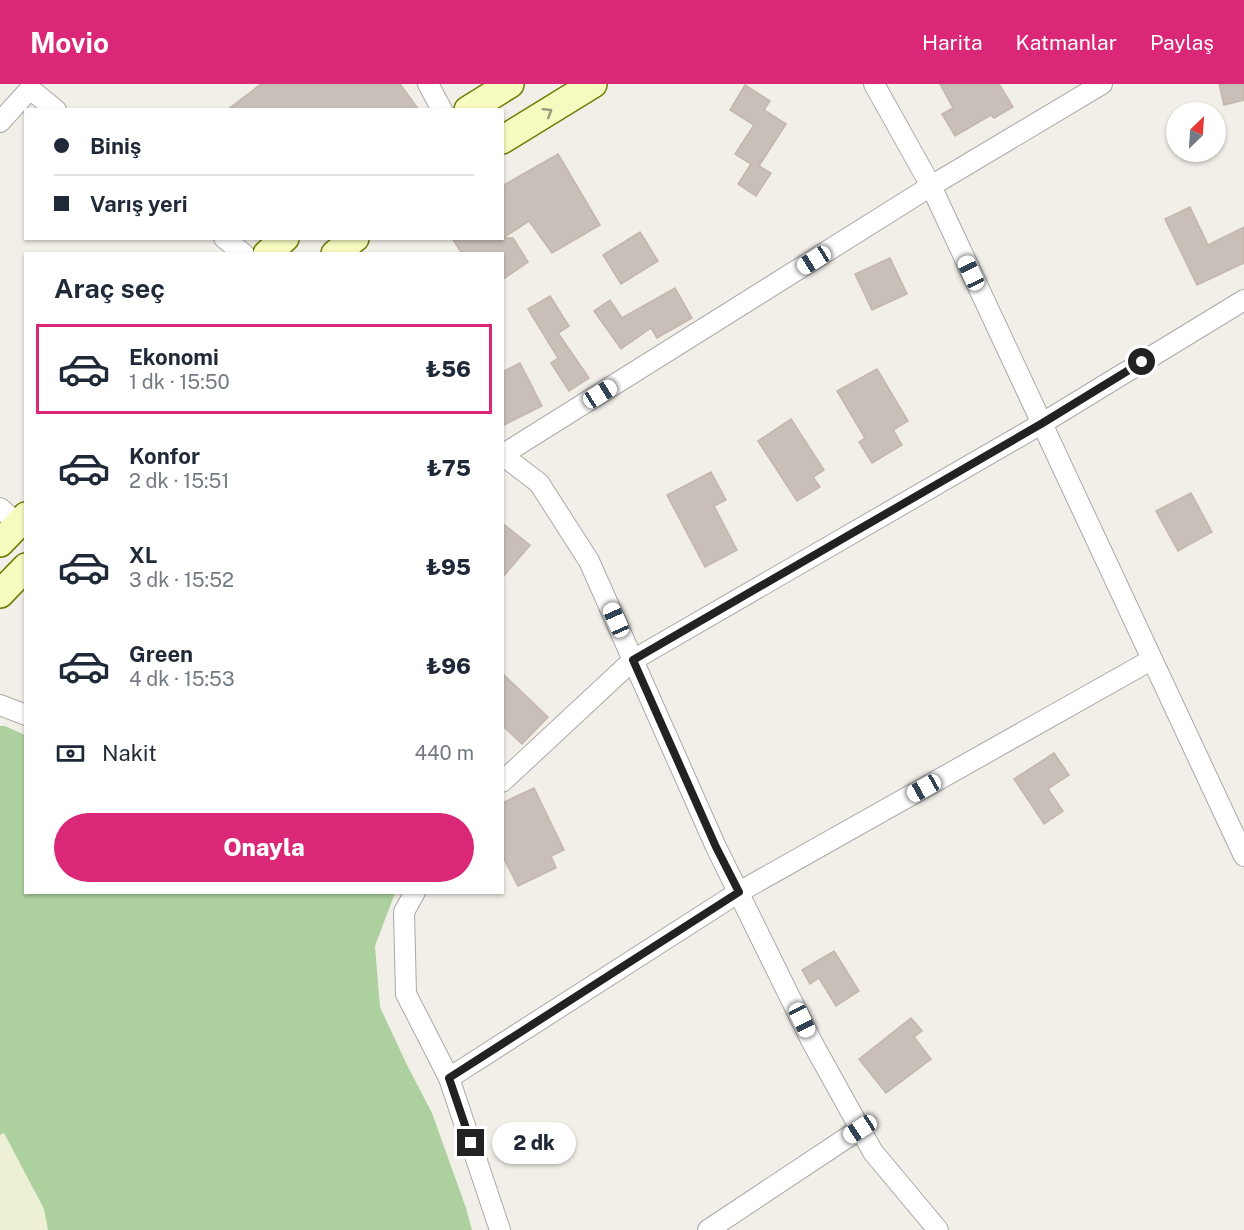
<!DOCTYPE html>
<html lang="tr">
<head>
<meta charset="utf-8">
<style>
	:root { --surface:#fff; --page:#f2f2f3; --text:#1f2937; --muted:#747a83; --line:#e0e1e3; --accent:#db2777 }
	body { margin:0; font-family:"Public Sans",sans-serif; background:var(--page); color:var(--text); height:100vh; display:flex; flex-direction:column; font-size:22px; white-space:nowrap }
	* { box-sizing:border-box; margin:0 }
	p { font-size:20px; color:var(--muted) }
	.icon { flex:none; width:33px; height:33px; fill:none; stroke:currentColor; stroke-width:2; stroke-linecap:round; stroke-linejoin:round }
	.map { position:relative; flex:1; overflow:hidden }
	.details { position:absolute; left:24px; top:168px; width:480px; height:642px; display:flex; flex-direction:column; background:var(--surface); border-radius:0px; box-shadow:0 2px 4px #0004 }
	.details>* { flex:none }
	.banner { position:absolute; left:24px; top:24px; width:480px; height:132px; border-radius:0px; box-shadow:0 2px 4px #0004; display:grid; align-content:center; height:132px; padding:0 30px; background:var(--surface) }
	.needle { width:39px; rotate:25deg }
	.buttons { position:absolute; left:1166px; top:18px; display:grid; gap:12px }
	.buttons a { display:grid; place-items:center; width:60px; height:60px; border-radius:50%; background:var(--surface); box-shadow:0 2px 4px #0004; font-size:30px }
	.end { position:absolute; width:27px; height:27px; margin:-14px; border:8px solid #222; background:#fff; box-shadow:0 0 0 3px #fff }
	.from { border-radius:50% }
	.bubble { position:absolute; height:42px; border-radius:21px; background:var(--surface); box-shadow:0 2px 4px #0004; font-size:20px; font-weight:800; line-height:42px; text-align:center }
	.car { position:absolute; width:18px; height:36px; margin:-18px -9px; border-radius:8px; box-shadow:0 0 4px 2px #0007; background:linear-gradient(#fff 24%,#345 0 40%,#fff 0 76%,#345 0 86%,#fff 0) }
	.banner b { display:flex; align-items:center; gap:21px; height:57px; font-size:22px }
	.banner b+b { border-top:2px solid var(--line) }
	.banner i { width:15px; height:15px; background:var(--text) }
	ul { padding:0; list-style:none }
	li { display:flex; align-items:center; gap:18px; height:90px; margin:0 12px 9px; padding:0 18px; border:3px solid transparent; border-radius:0px }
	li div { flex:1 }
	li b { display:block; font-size:22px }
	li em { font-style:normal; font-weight:800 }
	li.active { border-color:var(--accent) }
	li>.icon { width:54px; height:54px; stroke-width:1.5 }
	h2 { padding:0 30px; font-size:27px; line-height:72px }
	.pay { display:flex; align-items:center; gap:15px; height:66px; padding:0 30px; font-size:22px }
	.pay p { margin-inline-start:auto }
	.cta { display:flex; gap:12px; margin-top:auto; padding:12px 30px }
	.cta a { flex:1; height:69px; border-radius:36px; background:var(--accent); color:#fff; font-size:24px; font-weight:800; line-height:69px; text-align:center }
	header { display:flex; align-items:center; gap:36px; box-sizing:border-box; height:84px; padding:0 30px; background:var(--accent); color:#fff }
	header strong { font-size:28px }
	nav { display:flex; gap:33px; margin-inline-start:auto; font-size:21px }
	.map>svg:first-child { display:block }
	.farmland { fill:#eef0d5 }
	.forest { fill:#add19e }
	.building { fill:#c7bfb8; stroke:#c4b6ab; stroke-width:1.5 }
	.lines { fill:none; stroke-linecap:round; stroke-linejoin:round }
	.street-casing { stroke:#a9a9a9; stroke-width:22 }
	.secondary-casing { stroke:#707d05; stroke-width:30 }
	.street { stroke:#fff; stroke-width:20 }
	.secondary { stroke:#f7fabf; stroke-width:27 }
	.oneway { stroke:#979978 }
	.route { stroke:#222; stroke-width:8 }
</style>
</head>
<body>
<header>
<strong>Movio</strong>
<nav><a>Harita</a><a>Katmanlar</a><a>Paylaş</a></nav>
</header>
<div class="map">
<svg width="1244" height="1146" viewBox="0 0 1244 1146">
	<rect width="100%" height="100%" fill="#f2efe9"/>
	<path class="farmland" d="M 4,1048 L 44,1125 L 48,1146 L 0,1146 L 0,1051 Z"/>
	<path class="forest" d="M 0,642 L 5,642 L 25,651 L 26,808 L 395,809 L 375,862 L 380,923 L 407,981 L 432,1029 L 466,1124 L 472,1146 L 48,1146 L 44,1125 L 4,1049 L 0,1051 Z"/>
	<g class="building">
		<path d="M 261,0 L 400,0 L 419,26 L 227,26 Z"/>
		<path d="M 940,0 L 999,0 L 1013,23 L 994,34 L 991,31 L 955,52 L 942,30 L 953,24 Z"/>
		<path d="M 1219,0 L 1244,0 L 1244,16 L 1224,21 Z"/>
		<path d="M 745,1 L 770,17 L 764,26 L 786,40 L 759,82 L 771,89 L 756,112 L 738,100 L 751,80 L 735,70 L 754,41 L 730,26 Z"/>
		<path d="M 558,70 L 600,141 L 552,169 L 529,137 L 503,154 L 513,154 L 528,178 L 502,196 L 502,170 L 462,170 L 452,154 L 502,154 L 502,102 Z"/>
		<path d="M 1190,123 L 1208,161 L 1244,143 L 1244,179 L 1197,201 L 1165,135 Z"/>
		<path d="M 640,148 L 658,177 L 621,200 L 603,171 Z"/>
		<path d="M 890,174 L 907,210 L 872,226 L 855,190 Z"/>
		<path d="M 675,204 L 692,234 L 657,254 L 651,244 L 621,265 L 594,227 L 610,216 L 622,234 Z"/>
		<path d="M 550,212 L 569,242 L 558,249 L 589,294 L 569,307 L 551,279 L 558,274 L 528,225 Z"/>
		<path d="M 520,279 L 542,322 L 502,342 L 502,288 Z"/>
		<path d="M 877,285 L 908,337 L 893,346 L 902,361 L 872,379 L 859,358 L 865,354 L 837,307 Z"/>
		<path d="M 791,335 L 824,386 L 813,393 L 820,403 L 797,417 L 758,357 Z"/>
		<path d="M 711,388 L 726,416 L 714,422 L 737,466 L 705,483 L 667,411 Z"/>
		<path d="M 1191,409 L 1212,448 L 1178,467 L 1156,427 Z"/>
		<path d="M 502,439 L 530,461 L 502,494 Z"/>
		<path d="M 502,589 L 548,633 L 522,660 L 502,641 Z"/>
		<path d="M 1054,669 L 1069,691 L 1048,705 L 1063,727 L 1044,740 L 1014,695 Z"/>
		<path d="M 534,704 L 564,766 L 551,772 L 556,784 L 518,802 L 502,771 L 502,719 Z"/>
		<path d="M 834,867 L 859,907 L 836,922 L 819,894 L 810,900 L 802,886 Z"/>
		<path d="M 911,934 L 922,947 L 914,953 L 931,975 L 886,1009 L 859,975 Z"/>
	</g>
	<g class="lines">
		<defs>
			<g id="street">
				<path d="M 428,0 L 442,26"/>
				<path d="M 874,0 L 931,102 L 1244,772"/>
				<path d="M 0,38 L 30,5 L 56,26"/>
				<path d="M 224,154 L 244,170"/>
				<path d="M 0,424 L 18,440"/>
				<path d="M 0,621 L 26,631"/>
				<path d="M 502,698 L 633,576 L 1041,340 L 1244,216"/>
				<path d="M 415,808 L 404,828 L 406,910 L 449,994 L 500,1146"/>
				<path d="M 449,994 L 739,808 L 1151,576"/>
				<path d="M 708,1146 L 860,1045"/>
				<path d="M 938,1146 L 873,1068 L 812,958 L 716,763 L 589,477 L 539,399 L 502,371 L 931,102 L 1102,0"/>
			</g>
			<g id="secondary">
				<path d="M 468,26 L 510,0"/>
				<path d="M 502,56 L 593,0"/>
				<path d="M 267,170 L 285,154"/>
				<path d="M 335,170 L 355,154"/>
				<path d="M 0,459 L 26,432"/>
				<path d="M 0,510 L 26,483"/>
			</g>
		</defs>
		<use href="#street" class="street-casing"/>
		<use href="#secondary" class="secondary-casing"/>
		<use href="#street" class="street"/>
		<use href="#secondary" class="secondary"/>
	</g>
	<defs><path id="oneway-chevron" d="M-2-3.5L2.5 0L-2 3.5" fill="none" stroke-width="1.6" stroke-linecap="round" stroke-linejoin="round" transform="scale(1.5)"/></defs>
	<use class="oneway" href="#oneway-chevron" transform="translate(548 28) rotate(-32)"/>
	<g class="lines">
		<path class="route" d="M 471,1059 L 449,994 L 739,808 L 716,763 L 633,576 L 1041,340 L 1142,278"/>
	</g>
</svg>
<div class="buttons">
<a><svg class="needle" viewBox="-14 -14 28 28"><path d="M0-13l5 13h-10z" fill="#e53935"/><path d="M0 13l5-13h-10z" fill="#747a83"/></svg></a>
</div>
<i class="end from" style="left:1142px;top:278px"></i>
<i class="end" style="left:471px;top:1059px"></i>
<div class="bubble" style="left:492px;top:1038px;width:84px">2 dk</div>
<i class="car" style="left:814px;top:176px;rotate:238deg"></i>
<i class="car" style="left:971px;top:189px;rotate:335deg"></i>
<i class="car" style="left:600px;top:310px;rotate:58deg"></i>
<i class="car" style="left:616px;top:536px;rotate:336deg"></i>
<i class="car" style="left:924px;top:704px;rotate:241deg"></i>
<i class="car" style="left:802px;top:936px;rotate:154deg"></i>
<i class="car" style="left:860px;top:1045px;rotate:237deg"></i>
<div class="banner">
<b><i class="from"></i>Biniş</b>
<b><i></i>Varış yeri</b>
</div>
<section class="details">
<h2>Araç seç</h2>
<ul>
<li class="active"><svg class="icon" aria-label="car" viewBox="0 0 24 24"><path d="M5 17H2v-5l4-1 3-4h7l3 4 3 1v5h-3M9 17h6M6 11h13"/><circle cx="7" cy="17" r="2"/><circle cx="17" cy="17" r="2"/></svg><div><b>Ekonomi</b><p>1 dk · 15:50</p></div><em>₺56</em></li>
<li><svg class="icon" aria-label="car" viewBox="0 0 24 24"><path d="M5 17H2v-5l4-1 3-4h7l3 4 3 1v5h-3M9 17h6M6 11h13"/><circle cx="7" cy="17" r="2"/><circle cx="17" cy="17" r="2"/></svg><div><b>Konfor</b><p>2 dk · 15:51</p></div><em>₺75</em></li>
<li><svg class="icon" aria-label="car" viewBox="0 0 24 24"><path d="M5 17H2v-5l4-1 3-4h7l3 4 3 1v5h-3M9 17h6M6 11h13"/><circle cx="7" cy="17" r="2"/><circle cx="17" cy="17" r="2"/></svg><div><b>XL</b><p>3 dk · 15:52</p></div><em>₺95</em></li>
<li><svg class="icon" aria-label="car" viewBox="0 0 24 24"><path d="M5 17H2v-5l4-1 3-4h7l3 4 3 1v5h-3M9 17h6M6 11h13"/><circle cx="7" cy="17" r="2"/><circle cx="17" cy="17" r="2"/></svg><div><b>Green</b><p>4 dk · 15:53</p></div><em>₺96</em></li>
</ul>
<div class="pay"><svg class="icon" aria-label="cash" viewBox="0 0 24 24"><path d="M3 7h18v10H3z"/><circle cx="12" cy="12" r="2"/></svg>Nakit<p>440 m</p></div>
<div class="cta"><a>Onayla</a></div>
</section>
</div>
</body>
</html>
